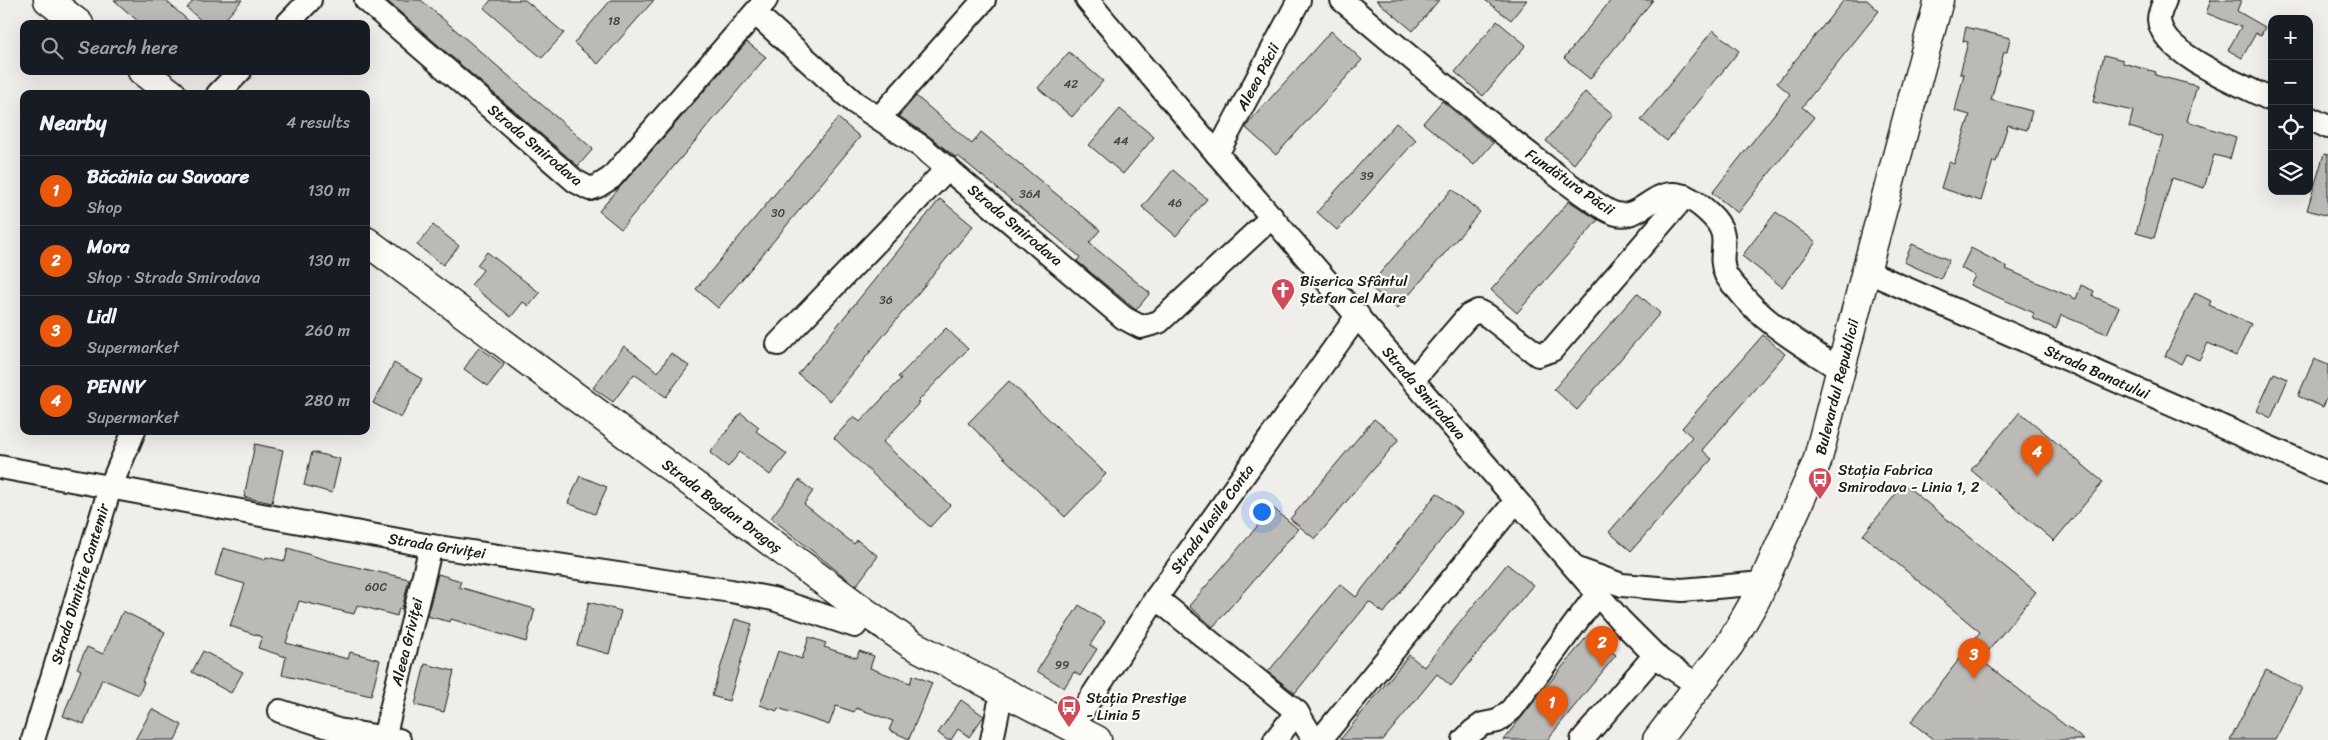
<!DOCTYPE html>
<html lang="en">
<head>
<meta charset="utf-8">
<style>
  :root { --surface:#171b24; --page:#20242c; --text:#f1f3f6; --muted:#9ea1a6; --line:#363941; --accent:#ea580c }
  body { margin:0; font-family:Sriracha,sans-serif; background:var(--page); color:var(--text) }
  .controls { position:absolute; right:15px; top:15px; display:grid; overflow:hidden; border-radius:10px; box-shadow:0 5px 20px #0002 }
  .controls button { width:45px; height:45px; display:grid; place-items:center; padding:0; border:0; border-bottom:1px solid var(--line); background:var(--surface); color:var(--text); font:25px sans-serif }
  .you { position:absolute; left:1261px; top:511px; width:18px; height:18px; margin:-12px; border:4px solid #fff; border-radius:50%; background:#1a73e8; box-shadow:0 0 0 8px #1a73e833 }
  .badge { display:grid; place-items:center; width:32px; height:32px; border-radius:50%; background:var(--accent); color:#fff; font-size:16px; font-weight:700 }
  .pin { position:absolute; translate:-50% -41px; filter:drop-shadow(0 1px 2px #0008) }
  .pin::after { content:''; position:absolute; top:26px; width:18px; height:15px; background:inherit; clip-path:polygon(0 0,100% 0,50% 100%) }
  .list { margin:0; padding:0; list-style:none }
  h2 { display:flex; justify-content:space-between; align-items:center; height:65px; margin:0; padding:0 20px; font-size:21px }
  h2 small { font-size:16px; font-weight:400; color:var(--muted) }
  .list li { display:grid; grid-template-columns:32px 1fr auto; gap:15px; align-items:center; box-sizing:border-box; height:70px; padding:0 20px; border-top:1px solid var(--line) }
  .list b { display:block; font-size:19px; white-space:nowrap }
  .list p { margin:0; font-size:16px; white-space:nowrap; color:var(--muted) }
  .list em { font-size:16px; font-style:normal; color:var(--muted) }
  .icon { flex:none; width:28px; height:28px; fill:none; stroke:currentColor; stroke-width:2; stroke-linecap:round; stroke-linejoin:round }
  .map { position:relative; flex:none; width:2328px; height:740px; overflow:hidden }
  .search { position:absolute; background:var(--surface); box-shadow:0 5px 20px #0002; left:20px; top:20px; width:350px; height:55px; display:flex; align-items:center; gap:12px; box-sizing:border-box; padding:0 18px; border-radius:10px; color:var(--muted); font-size:19px }
  .panel { position:absolute; background:var(--surface); box-shadow:0 5px 20px #0002; left:20px; top:90px; width:350px; height:345px; border-radius:10px }
  .map>svg:first-child { display:block }
  .building { fill:#bbbab6; stroke:#1c1c1c }
  .lines { fill:none; stroke-linecap:round; stroke-linejoin:round }
  .minor-casing { stroke:#1c1c1c; stroke-width:26 }
  .secondary-casing { stroke:#1c1c1c; stroke-width:31 }
  .primary-casing { stroke:#1c1c1c; stroke-width:31 }
  .minor { stroke:#fdfcf7; stroke-width:22 }
  .secondary { stroke:#fdfcf7; stroke-width:28 }
  .primary { stroke:#fdfcf7; stroke-width:28 }
  .labels { text-anchor:middle; stroke-width:4.5; stroke-linejoin:round; paint-order:stroke }
  .number-label { font-size:12px; fill:#444442 }
  .street-label { font-size:15px; fill:#1c1c1c; stroke:#fdfcf7 }
  .poi-label { font-size:15px; fill:#1c1c1c; stroke:#fdfcf7; text-anchor:start }
</style>
</head>
<body>
<div class="map">
<svg width="2328" height="740" viewBox="0 0 2328 740">
  <rect width="100%" height="100%" fill="#f0eeea"/>
  <filter id="ink" filterUnits="userSpaceOnUse"><feTurbulence type="fractalNoise" baseFrequency=".02" numOctaves="2"/><feDisplacementMap in="SourceGraphic" scale="10" xChannelSelector="R" yChannelSelector="G"/><feConvolveMatrix kernelMatrix="1 2 1 2 8 2 1 2 1" color-interpolation-filters="sRGB"/></filter>
  <g filter="url(#ink)">
    <g class="building">
      <path d="M114 0H165L192 24H141Z"/>
      <path d="M194 0H242L221 24H205L187 8Z"/>
      <path d="M386 0H421L593 149 578 166Z"/>
      <path d="M491 0H525L564 33 542 58 484 8Z"/>
      <path d="M611 0H654L598 64 574 43Z"/>
      <path d="M1376 0H1439L1413 31Z"/>
      <path d="M1485 0H1527L1511 20Z"/>
      <path d="M1611 0H1653L1590 79 1564 58Z"/>
      <path d="M1844 0H1867L1879 11 1802 107 1814 117 1738 213 1712 193 1790 94 1777 83Z"/>
      <path d="M2211 0H2241L2237 11 2265 27 2261 35 2256 33 2242 58 2228 50 2241 27 2206 13Z"/>
      <path d="M1497 21 1526 45 1483 96 1455 72Z"/>
      <path d="M1966 27 2010 38 2007 52H2004L1991 100 2032 111 2027 130 2008 125 1996 162 1993 161 1981 201 1941 188 1949 162 1954 164 1970 115 1955 111 1964 74H1960L1968 42 1963 41Z"/>
      <path d="M1713 30 1739 51 1667 141 1641 120Z"/>
      <path d="M1331 31 1362 60 1276 155 1246 128 1250 121Z"/>
      <path d="M747 42 766 57 621 229 599 211Z"/>
      <path d="M1069 52 1103 81 1072 117 1038 88Z"/>
      <path d="M2104 55 2123 60V63L2156 72 2155 75 2197 86 2187 121 2236 137 2230 159 2214 155 2204 188 2172 178 2154 238 2136 233 2163 137 2129 127 2133 111 2093 102Z"/>
      <path d="M1585 92 1613 114 1574 164 1546 141Z"/>
      <path d="M916 96 972 144 981 132 1100 230 1089 243 1150 293 1136 310 1077 261 1080 257 958 156 957 158 954 156 929 136 899 116Z"/>
      <path d="M1442 101 1493 143 1474 165 1423 123Z"/>
      <path d="M1120 109 1154 137 1123 174 1089 145Z"/>
      <path d="M838 118 860 137 718 308 696 289Z"/>
      <path d="M1396 123 1416 140 1337 230 1317 212Z"/>
      <path d="M2324 154 2328 155V216L2307 210Z"/>
      <path d="M1173 170 1207 199 1176 236 1142 207Z"/>
      <path d="M1452 189 1480 212 1397 309 1369 286Z"/>
      <path d="M940 199 973 226 830 401 798 374Z"/>
      <path d="M1569 201 1598 220 1517 313 1491 290Z"/>
      <path d="M1776 212 1816 242 1782 287 1742 256Z"/>
      <path d="M433 225 459 246 443 265 417 245Z"/>
      <path d="M1912 244 1949 260 1941 279 1904 262Z"/>
      <path d="M1971 248 2007 267 2006 269 2076 299 2081 285 2094 291 2092 296 2119 307 2107 334 2061 315 2056 329 2032 318 2034 313 1970 285 1975 276 1961 268Z"/>
      <path d="M487 252 540 293 529 306 523 302 511 317 471 285 483 270 477 265Z"/>
      <path d="M1637 293 1660 313 1577 410 1554 389Z"/>
      <path d="M2195 293 2211 301 2209 305 2251 324 2236 356 2208 343 2199 360 2186 354 2181 364 2165 356Z"/>
      <path d="M946 328 968 349 918 401 920 402 883 442 950 505 930 527 834 438 854 416 860 422 901 379 898 377Z"/>
      <path d="M1763 335 1785 354 1702 450 1712 459 1631 551 1609 532 1692 437 1682 428Z"/>
      <path d="M624 346 658 372 671 353 689 366 666 397 634 374 613 402 593 388Z"/>
      <path d="M479 347 504 365 488 386 464 369Z"/>
      <path d="M2314 359 2328 365V396L2323 407 2298 396Z"/>
      <path d="M394 363 422 379 401 418 373 403Z"/>
      <path d="M2274 373 2288 379 2271 418 2257 411Z"/>
      <path d="M1009 381 1106 474 1065 517 968 423Z"/>
      <path d="M2020 412 2103 482 2054 541 1971 470Z"/>
      <path d="M741 413 759 427 756 431 787 454 770 475 740 452 728 467 710 453Z"/>
      <path d="M1374 419 1399 439 1315 539 1290 519Z"/>
      <path d="M255 444 283 450 272 503 244 497Z"/>
      <path d="M312 452 340 459 332 493 304 485Z"/>
      <path d="M580 476 607 487 595 514 568 503Z"/>
      <path d="M799 480 813 491 804 504 854 544 857 540 878 556 856 586 771 518Z"/>
      <path d="M1904 484 2036 592 1981 660 2084 740H1934L1911 722 1980 632 1863 535Z"/>
      <path d="M1437 493 1462 513 1384 613 1369 602 1295 693 1268 672 1340 584 1356 597Z"/>
      <path d="M1273 508 1298 529 1213 627 1189 606Z"/>
      <path d="M223 548 265 560 266 557 285 561 288 548 330 561 409 579 402 609 399 608 397 616 357 605 354 614 299 601 286 643 348 659 350 652 380 660 371 696 282 675 286 657 258 648 262 637 230 626 245 584 215 575Z"/>
      <path d="M1507 564 1533 585 1451 686 1437 674 1383 740H1340L1409 655 1424 667Z"/>
      <path d="M438 574 461 581 459 587 535 609 526 642 451 619 450 622 427 616Z"/>
      <path d="M589 602 621 611 609 654 577 645Z"/>
      <path d="M1079 605 1105 622 1090 645 1097 649 1080 676 1074 672 1064 688 1037 671Z"/>
      <path d="M123 611 165 632 142 681 144 682 139 695 102 679 84 724 63 716 81 670 77 668 87 647 103 654Z"/>
      <path d="M735 619 752 624 729 701 712 696Z"/>
      <path d="M1589 634 1616 655 1547 740H1503Z"/>
      <path d="M809 637 826 643 824 647 857 658 859 651 874 656 870 668 910 683 913 675 932 683 909 739 889 730 893 721 856 708 854 712 836 706 829 725 778 708 777 711 760 705 778 651 802 659Z"/>
      <path d="M203 651 243 672 231 693 192 672Z"/>
      <path d="M425 664 454 671 444 712 415 705Z"/>
      <path d="M2266 670 2302 688 2275 740H2230Z"/>
      <path d="M961 700 984 716 969 737 958 729 951 740H947L938 733Z"/>
      <path d="M152 709 182 725 175 740H135Z"/>
    </g>
    <g class="lines">
      <g class="minor-casing">
        <g id="minor">
          <path d="M366 0 575 181 590 189 598 186 611 178 766 0"/>
          <path d="M1087 0 1217 154 1620 620 1660 660 1699 686"/>
          <path d="M1342 0C1399 48 1456 96 1514 142 1544 165 1573 189 1605 209 1647 235 1654 161 1709 213 1736 238 1715 251 1726 275 1729 280 1734 286 1738 290 1765 325 1805 346 1842 371"/>
          <path d="M2165 0C2163 5 2159 13 2159 19 2160 54 2244 86 2272 100"/>
          <path d="M755 13 854 102 922 147 1124 318 1141 327 1159 322 1272 217"/>
          <path d="M287 24 310 0"/>
          <path d="M218 94 240 71"/>
          <path d="M879 118 984 0"/>
          <path d="M2309 118 2328 127"/>
          <path d="M1217 154 1299 0"/>
          <path d="M1866 271 2328 473"/>
          <path d="M778 344 948 168"/>
          <path d="M1413 380 1468 316 1478 311 1488 316 1538 355 1552 350 1685 196"/>
          <path d="M0 467 431 546 731 591 773 599 855 626 865 612"/>
          <path d="M1577 569 1622 585 1682 590 1763 583"/>
          <path d="M1156 598 1297 712 1314 740"/>
          <path d="M280 711 338 730 399 740"/>
          <path d="M1072 727 1156 598 1358 315"/>
          <path d="M384 738 431 546"/>
          <path d="M33 740 110 488 134 431"/>
          <path d="M992 740 999 706 1006 693"/>
          <path d="M1275 740 1297 712"/>
          <path d="M1320 740 1516 501"/>
          <path d="M1464 740 1473 731 1483 724 1498 721 1512 709 1597 594"/>
          <path d="M1582 740 1655 655"/>
        </g>
      </g>
      <g class="secondary-casing">
        <path id="secondary" d="M1657 740 1730 644 1756 599 1817 462 1866 271 1939 0"/>
      </g>
      <g class="primary-casing">
        <g id="primary">
          <path d="M48 0 79 24"/>
          <path d="M142 71 172 94"/>
          <path d="M366 241 865 612 911 644 1097 740"/>
        </g>
      </g>
      <use href="#minor" class="minor"/>
      <use href="#secondary" class="secondary"/>
      <use href="#primary" class="primary"/>
    </g>
  </g>
  <defs>
    <g id="church-pin" transform="scale(1.25)"><path d="M0 17L-7.5 6A9.5 9.5 0 1 1 7.5 6Z" fill="#d1495b" stroke="#fdfcf7"/><path d="M-1.2-6h2.4v3.5h3.3v2.4h-3.3V6h-2.4V-.1h-3.3v-2.4h3.3Z" fill="#fff"/></g>
    <g id="bus-pin" transform="scale(1.25)"><path d="M0 17L-7.5 6A9.5 9.5 0 1 1 7.5 6Z" fill="#d1495b" stroke="#fdfcf7"/><path d="M-5-6H5V4H4V6H2V4H-2V6H-4V4H-5ZM-3.5-4V0h7V-4ZM-3.5 1.2v1.5H-2V1.2ZM2 1.2v1.5H3.5V1.2Z" fill="#fff"/></g>
  </defs>
  <g fill-rule="evenodd">
    <use href="#church-pin" x="1283" y="290"/>
    <use href="#bus-pin" x="1820" y="479"/>
    <use href="#bus-pin" x="1069" y="707"/>
  </g>
  <g class="labels">
    <g class="number-label">
      <text x="614" y="25">18</text>
      <text x="1071" y="88">42</text>
      <text x="1121" y="145">44</text>
      <text x="1367" y="180">39</text>
      <text x="1030" y="198">36A</text>
      <text x="1175" y="207">46</text>
      <text x="778" y="217">30</text>
      <text x="886" y="304">36</text>
      <text x="376" y="591">60C</text>
      <text x="1062" y="669">99</text>
    </g>
    <g class="street-label">
      <text transform="translate(1258 77) rotate(-62)" y="5">Aleea Păcii</text>
      <text transform="translate(535 145) rotate(40)" y="5">Strada Smirodava</text>
      <text transform="translate(1570 182) rotate(35)" y="5">Fundătura Păcii</text>
      <text transform="translate(1015 225) rotate(40)" y="5">Strada Smirodava</text>
      <text transform="translate(2097 372) rotate(24)" y="5">Strada Banatului</text>
      <text transform="translate(1837 387) rotate(-76)" y="5">Bulevardul Republicii</text>
      <text transform="translate(1424 393) rotate(49)" y="5">Strada Smirodava</text>
      <text transform="translate(722 506) rotate(37)" y="5">Strada Bogdan Dragoș</text>
      <text transform="translate(1212 519) rotate(-54)" y="5">Strada Vasile Conta</text>
      <text transform="translate(437 546) rotate(9)" y="5">Strada Griviței</text>
      <text transform="translate(80 584) rotate(-73)" y="5">Strada Dimitrie Cantemir</text>
      <text transform="translate(407 642) rotate(-76)" y="5">Aleea Griviței</text>
    </g>
    <g class="poi-label">
      <text x="1300" y="286">Biserica Sfântul<tspan x="1300" dy="17">Ștefan cel Mare</tspan></text>
      <text x="1838" y="475">Stația Fabrica<tspan x="1838" dy="17">Smirodava - Linia 1, 2</tspan></text>
      <text x="1086" y="703">Stația Prestige<tspan x="1086" dy="17">- Linia 5</tspan></text>
    </g>
  </g>
</svg>
<div class="controls">
<button>+</button>
<button>−</button>
<button><svg class="icon" aria-label="locate" viewBox="0 0 24 24"><circle cx="12" cy="12" r="6"/><path d="M12 2v4M12 18v4M2 12h4M18 12h4"/></svg></button>
<button><svg class="icon" aria-label="layers" viewBox="0 0 24 24"><path d="M12 4l9 5-9 5-9-5zM3 14l9 5 9-5"/></svg></button>
</div>
<div class="you"></div>
<div class="pin badge" style="left:1552px;top:727px">1</div>
<div class="pin badge" style="left:1602px;top:667px">2</div>
<div class="pin badge" style="left:1974px;top:679px">3</div>
<div class="pin badge" style="left:2037px;top:476px">4</div>
<div class="search"><svg class="icon" aria-label="search" viewBox="0 0 24 24"><circle cx="10" cy="10" r="6"/><path d="M15 15l6 6"/></svg>Search here</div>
<section class="panel">
<h2>Nearby<small>4 results</small></h2>
<ul class="list">
<li><span class="badge">1</span><div><b>Băcănia cu Savoare</b><p>Shop</p></div><em>130 m</em></li>
<li><span class="badge">2</span><div><b>Mora</b><p>Shop · Strada Smirodava</p></div><em>130 m</em></li>
<li><span class="badge">3</span><div><b>Lidl</b><p>Supermarket</p></div><em>260 m</em></li>
<li><span class="badge">4</span><div><b>PENNY</b><p>Supermarket</p></div><em>280 m</em></li>
</ul>
</section>
</div>
</body>
</html>
